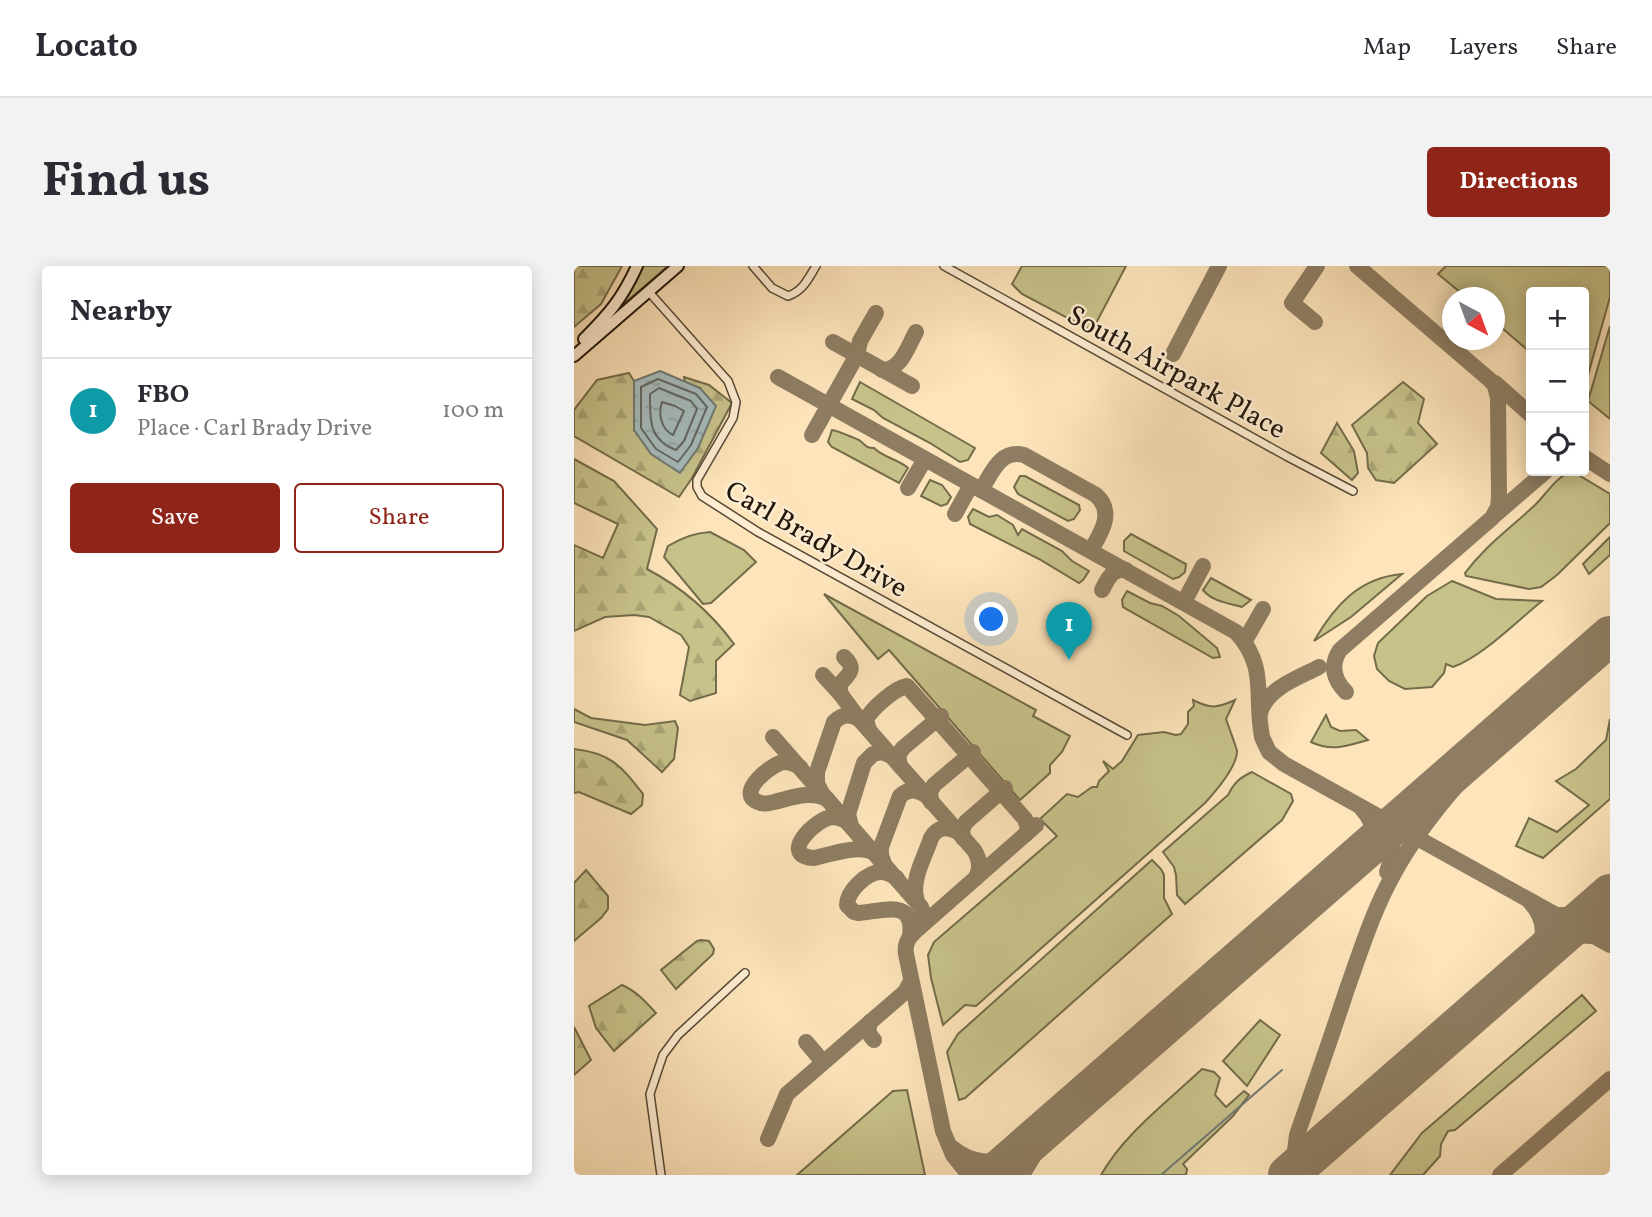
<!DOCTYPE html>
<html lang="en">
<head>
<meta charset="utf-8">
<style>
  :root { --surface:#fff; --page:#f2f2f3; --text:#2b2b33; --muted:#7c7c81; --line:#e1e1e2; --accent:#8f2418 }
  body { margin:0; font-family:Vollkorn,serif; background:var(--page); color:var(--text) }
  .controls { position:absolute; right:21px; top:21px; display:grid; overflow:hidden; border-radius:7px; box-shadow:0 4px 18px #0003 }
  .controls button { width:63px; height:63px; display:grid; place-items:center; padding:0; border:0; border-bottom:2px solid var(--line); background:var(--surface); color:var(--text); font:35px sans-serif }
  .compass { position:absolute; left:868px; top:21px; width:63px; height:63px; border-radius:50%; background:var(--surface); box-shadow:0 4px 18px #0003; rotate:139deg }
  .you { position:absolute; left:418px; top:354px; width:24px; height:24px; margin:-18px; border:5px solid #fff; border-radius:50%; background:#1a73e8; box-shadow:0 0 0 10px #1a73e833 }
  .badge { display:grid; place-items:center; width:46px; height:46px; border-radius:50%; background:var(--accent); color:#fff; font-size:23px; font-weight:700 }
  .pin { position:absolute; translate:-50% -58px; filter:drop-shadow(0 2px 4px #0008) }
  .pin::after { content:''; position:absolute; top:37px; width:24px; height:21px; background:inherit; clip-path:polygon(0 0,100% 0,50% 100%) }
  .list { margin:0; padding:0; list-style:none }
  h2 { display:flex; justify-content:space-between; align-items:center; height:91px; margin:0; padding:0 28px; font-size:30px }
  h2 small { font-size:23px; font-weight:400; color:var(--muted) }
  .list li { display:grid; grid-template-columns:46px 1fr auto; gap:21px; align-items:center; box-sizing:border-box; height:105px; padding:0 28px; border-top:2px solid var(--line) }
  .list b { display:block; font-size:26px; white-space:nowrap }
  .list p { margin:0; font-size:23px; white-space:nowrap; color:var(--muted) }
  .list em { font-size:23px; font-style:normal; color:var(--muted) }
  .actions { display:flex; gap:14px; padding:21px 28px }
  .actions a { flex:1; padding:16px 0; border:2px solid var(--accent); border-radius:7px; text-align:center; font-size:24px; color:var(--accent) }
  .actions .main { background:var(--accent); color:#fff }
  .icon { flex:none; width:38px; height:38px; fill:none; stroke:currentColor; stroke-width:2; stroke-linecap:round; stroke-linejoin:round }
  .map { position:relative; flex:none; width:1036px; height:909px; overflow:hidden; border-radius:7px }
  header { display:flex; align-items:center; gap:42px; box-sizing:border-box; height:98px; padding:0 35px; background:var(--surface); border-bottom:2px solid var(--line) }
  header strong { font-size:33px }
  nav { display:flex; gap:38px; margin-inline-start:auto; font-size:24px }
  .intro { display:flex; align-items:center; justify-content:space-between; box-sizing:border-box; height:168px; padding:0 42px }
  h1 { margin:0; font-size:49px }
  .button { padding:18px 32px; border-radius:7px; background:var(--accent); color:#fff; font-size:24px; font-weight:700 }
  main { display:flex; gap:42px; padding:0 42px }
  aside { flex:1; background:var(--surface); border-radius:7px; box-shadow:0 4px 18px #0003 }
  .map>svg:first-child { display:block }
  .green { fill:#c7c28a; stroke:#736c4a; stroke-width:2 }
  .forest { fill:url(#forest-firs); stroke:#736c4a; stroke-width:2 }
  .water { fill:url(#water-ripples); stroke:#707975; stroke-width:2 }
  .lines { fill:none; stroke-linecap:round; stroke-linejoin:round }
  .shore { stroke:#626863; stroke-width:2 }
  .stream { stroke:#707975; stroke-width:2 }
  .taxiway { stroke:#8e7d62; stroke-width:16 }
  .runway { stroke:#8e7d62; stroke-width:40 }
  .minor-casing { stroke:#564a36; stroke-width:10 }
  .secondary-casing { stroke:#1f160a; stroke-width:14 }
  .minor { stroke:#feedd2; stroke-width:7 }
  .secondary { stroke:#feedd2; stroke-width:10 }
  .labels { text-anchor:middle; stroke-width:5; stroke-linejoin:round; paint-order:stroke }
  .street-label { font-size:28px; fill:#1f160a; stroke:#feedd2 }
</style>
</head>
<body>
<header>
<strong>Locato</strong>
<nav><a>Map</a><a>Layers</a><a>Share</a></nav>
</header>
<div class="intro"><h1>Find us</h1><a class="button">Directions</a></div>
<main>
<aside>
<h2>Nearby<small></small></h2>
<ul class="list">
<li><span class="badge" style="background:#0f9aa8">1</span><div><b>FBO</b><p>Place · Carl Brady Drive</p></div><em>100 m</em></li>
</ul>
<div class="actions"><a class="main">Save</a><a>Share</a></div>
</aside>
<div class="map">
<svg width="1036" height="909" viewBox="0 0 1036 909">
  <defs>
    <pattern id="forest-firs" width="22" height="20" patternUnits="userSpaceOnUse" patternTransform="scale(1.75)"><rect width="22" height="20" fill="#c7c28a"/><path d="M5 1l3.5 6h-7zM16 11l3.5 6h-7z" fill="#aaa676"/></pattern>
    <pattern id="water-ripples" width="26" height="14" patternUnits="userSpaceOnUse" patternTransform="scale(1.75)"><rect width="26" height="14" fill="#a6bbbc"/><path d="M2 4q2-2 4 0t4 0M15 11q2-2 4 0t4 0" fill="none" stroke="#8ea0a0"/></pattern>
  </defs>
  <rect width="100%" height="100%" fill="#fde4ba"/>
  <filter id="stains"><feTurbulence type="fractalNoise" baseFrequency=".00286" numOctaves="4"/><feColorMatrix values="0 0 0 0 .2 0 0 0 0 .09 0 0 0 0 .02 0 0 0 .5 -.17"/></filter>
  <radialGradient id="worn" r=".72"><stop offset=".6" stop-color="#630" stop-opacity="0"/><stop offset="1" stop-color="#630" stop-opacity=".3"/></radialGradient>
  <g class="green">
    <path d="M68 0H94L51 37 49 36 56 26Z"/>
    <path d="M448 0H552L518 65 448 28 438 18Z"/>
    <path d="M872 0H1036V31L1010 123V26H957V87L921 56 920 32 892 31 864 8Z"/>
    <path d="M1036 60V153L1014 135Z"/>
    <path d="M286 116 401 182 394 194 386 196 356 177 309 152 300 144 278 133Z"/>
    <path d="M258 164C262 164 280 172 285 174 292 179 291 182 300 182 310 192 324 193 334 202L325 217 258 181 254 176Z"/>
    <path d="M998 205 1036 228V257L983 309 967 321 955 323 892 310 891 307C912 279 937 262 962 238 973 227 983 210 998 205Z"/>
    <path d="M446 210H451L505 239 506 244 500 253 494 255 444 228 440 221Z"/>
    <path d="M356 214 368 219 377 231 373 238 367 240 347 230Z"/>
    <path d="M399 243 415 251 423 249 439 259 444 269 448 263 488 285 498 295 515 305 509 314 505 317 465 293 396 258 394 251Z"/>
    <path d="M136 266 170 284 182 296 137 337 129 338 90 291 94 280C107 272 120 267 136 266Z"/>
    <path d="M557 268 612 298 611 306 605 311 599 313 550 285V275Z"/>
    <path d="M1036 271V289L1015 308 1009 298Z"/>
    <path d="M828 308 777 351 740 375C761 339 785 312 828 308Z"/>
    <path d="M637 312 677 334 668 341C654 337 639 336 629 324Z"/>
    <path d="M878 315 922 333 968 335C943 355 908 391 879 401L872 398 870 407 858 421 831 423 815 415 803 403 800 390 804 377 853 330Z"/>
    <path d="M553 325 576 337 588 340 605 350 643 382 646 391 639 392 549 341 548 334Z"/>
    <path d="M250 328 462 444 459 450 496 470 488 486 476 499V507L446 534 315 384 304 393Z"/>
    <path d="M619 434C637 443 643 442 661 434L652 453C654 459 663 483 663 485 663 501 641 526 631 537L402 740 391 739 369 759 357 712 354 689 360 676 483 570 466 553 493 528 504 531 518 521H523L525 515 535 505 529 495 539 503 548 495 564 469 590 466 602 469 607 468 614 458V446L620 440Z"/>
    <path d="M752 449 757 461 766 465 782 464 794 474C772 480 758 486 737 476Z"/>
    <path d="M1036 453V533L969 592 942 580 955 552 983 566 1015 539 982 515 1002 503 1032 474Z"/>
    <path d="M678 506 717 528 719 535 708 554 611 638 603 629 602 609 600 601 589 586 654 529C660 517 665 512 678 506Z"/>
    <path d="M578 594 587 603 590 609V632L598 648 391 832 385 834 373 786 384 768Z"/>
    <path d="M1008 729 1022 745 881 864 874 865 867 878 866 890 849 909H816L848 867Z"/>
    <path d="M686 754 706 769 673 820 649 795Z"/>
    <path d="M628 803 640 806 646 812 641 829 652 841 670 825 675 829 659 850 609 898 613 903 612 909H527C550 868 594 835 628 803Z"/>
    <path d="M333 824 351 909H223L319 825Z"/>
  </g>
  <g class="forest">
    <path d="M0 0H48L27 38 0 61Z"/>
    <path d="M55 107 60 115V164L126 122 111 116 110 111 135 119 158 137 118 212 105 231 0 170V144L23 114Z"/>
    <path d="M829 116 850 133 844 157 863 178 820 217 802 214 794 202 793 187 778 159Z"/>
    <path d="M763 157 780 185 784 207 778 214 747 187Z"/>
    <path d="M0 193 40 215 83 263 73 303C109 322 136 345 160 378L142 395V427L116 435 106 429 115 381 107 369 75 351 60 349 31 351 0 365V279L29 292 44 258 0 237Z"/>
    <path d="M0 443 17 452 71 459 101 455 104 462 100 493 88 506 53 474 0 456Z"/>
    <path d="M0 483C37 487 47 500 69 528L68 539 57 548 5 526 0 527Z"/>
    <path d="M12 604 34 630V643L27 652 0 675V617Z"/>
    <path d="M127 674 135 675 140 683 139 688 102 723 87 704 123 675Z"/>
    <path d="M48 719C62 725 71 735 82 747L40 785 22 762 15 740Z"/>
    <path d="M0 761 17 794 0 809Z"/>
  </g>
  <path class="water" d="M86 105 126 122 142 140 124 182 106 207 77 188 60 164V115Z"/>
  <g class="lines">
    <g class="shore">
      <path d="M84 113 122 128 133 141 117 179 104 196 82 183 67 162V121Z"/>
      <path d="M85 122 117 135 123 143 110 175 102 184C74 173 76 153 76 128Z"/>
      <path d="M88 136 101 140 110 145 99 169C87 163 84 148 88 136Z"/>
    </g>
    <path class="stream" d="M587 909 708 804"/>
    <g class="taxiway">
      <path d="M741 56 718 37 743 0"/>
      <path d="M259 76 338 120"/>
      <path d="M599 88 645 0"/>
      <path d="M308 104C327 105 334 80 342 66"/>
      <path d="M204 111 662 366C694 401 680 429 688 471L695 486 710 498 1036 679"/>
      <path d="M921 117 957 149"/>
      <path d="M238 169 283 89 286 75 302 47"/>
      <path d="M1010 191 1036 208"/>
      <path d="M334 222 351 193"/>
      <path d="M407 224C418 207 426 183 450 189L522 229C541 246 527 267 517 284"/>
      <path d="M381 248 397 219"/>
      <path d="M921 249 972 205"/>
      <path d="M528 324C534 313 538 302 552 304"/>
      <path d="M610 336 629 300"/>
      <path d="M673 371 689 343"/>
      <path d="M249 409 268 430 285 453 400 584C406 593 407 602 402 612"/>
      <path d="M772 426C759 413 756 399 766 384L918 252 924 241 925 232 924 132 921 120 916 114 783 0"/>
      <path d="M268 430 266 426V418C275 408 283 403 270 391"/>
      <path d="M686 447C693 422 724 412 745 401"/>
      <path d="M295 464 292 454C297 443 321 422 333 420L451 553 454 562 452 568"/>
      <path d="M199 471 347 641 350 649 346 661"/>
      <path d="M326 500 324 489 329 482 367 450"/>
      <path d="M226 501C221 498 216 496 210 496 198 497 161 527 184 536 189 539 195 537 200 536 217 532 237 524 253 533"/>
      <path d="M246 523 243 518V506L260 456C268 448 276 448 285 453"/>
      <path d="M357 536 356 526 360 519 399 486"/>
      <path d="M806 552 820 553 835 546"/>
      <path d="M808 555C822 572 820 586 813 606"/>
      <path d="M274 556C269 553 264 551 258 551 241 553 204 590 240 592 259 588 283 578 301 587"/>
      <path d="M277 560 274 548 290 497 299 488 308 486 317 490"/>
      <path d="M389 572 388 563 392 556 431 522"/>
      <path d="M787 588C800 572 803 559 788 543"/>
      <path d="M310 598 307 589V581L326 530C334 523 341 523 350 528"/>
      <path d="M323 612C318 609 313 606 307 606 293 606 273 625 273 639L280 646 284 647C307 646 341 631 336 670"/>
      <path d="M1036 633C1030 646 1030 659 1036 672"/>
      <path d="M343 635C336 615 351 591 357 572 363 561 373 560 384 566"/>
      <path d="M956 636C975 657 971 676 956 697"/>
      <path d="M984 649H1002L1023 639"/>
      <path d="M976 680 997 669 1017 670"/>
      <path d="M297 755C293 763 294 768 300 774"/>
      <path d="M232 776 249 796"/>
      <path d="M194 873 213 828 331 726 337 715"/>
      <path d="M377 881C400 900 421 899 446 885"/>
      <path d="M395 909 379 889 369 865 332 688C330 675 337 669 346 661L462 559"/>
      <path d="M448 909 468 876 492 845"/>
      <path d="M722 909 720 893 723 869C740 820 757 772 773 723 787 684 799 645 819 609 860 534 924 475 984 416"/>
      <path d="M733 909 741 889 755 873"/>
      <path d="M926 909 1036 813"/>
    </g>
    <g class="runway">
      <path d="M419 909 1036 370"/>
      <path d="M714 909 1036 628"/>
    </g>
    <g class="minor-casing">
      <g id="minor">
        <path d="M179 0 198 22 214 30C229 25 234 13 242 0"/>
        <path d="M370 0 712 190 779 225"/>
        <path d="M75 26 154 115 162 136 159 152 123 214V221L128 230 184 266 553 469"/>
        <path d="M87 909 76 828 89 789 104 769 171 707"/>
      </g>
    </g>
    <g class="secondary-casing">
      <g id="secondary">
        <path d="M10 73C35 48 48 33 63 0"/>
        <path d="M0 90 104 0"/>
      </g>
    </g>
    <use href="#minor" class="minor"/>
    <use href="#secondary" class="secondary"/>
  </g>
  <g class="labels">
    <g class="street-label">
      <text transform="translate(603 105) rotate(29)" y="10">South Airpark Place</text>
      <text transform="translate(243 272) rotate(30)" y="10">Carl Brady Drive</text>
    </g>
  </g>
  <rect width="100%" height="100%" filter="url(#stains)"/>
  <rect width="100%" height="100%" fill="url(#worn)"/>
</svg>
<div class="controls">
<button>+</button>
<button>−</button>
<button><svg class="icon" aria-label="locate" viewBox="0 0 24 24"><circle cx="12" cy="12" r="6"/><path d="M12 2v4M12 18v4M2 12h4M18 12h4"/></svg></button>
</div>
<svg class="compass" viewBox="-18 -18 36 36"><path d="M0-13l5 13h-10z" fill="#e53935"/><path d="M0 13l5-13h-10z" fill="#7c7c81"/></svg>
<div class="you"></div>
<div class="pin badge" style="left:495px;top:394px;background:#0f9aa8">1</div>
</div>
</main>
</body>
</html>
